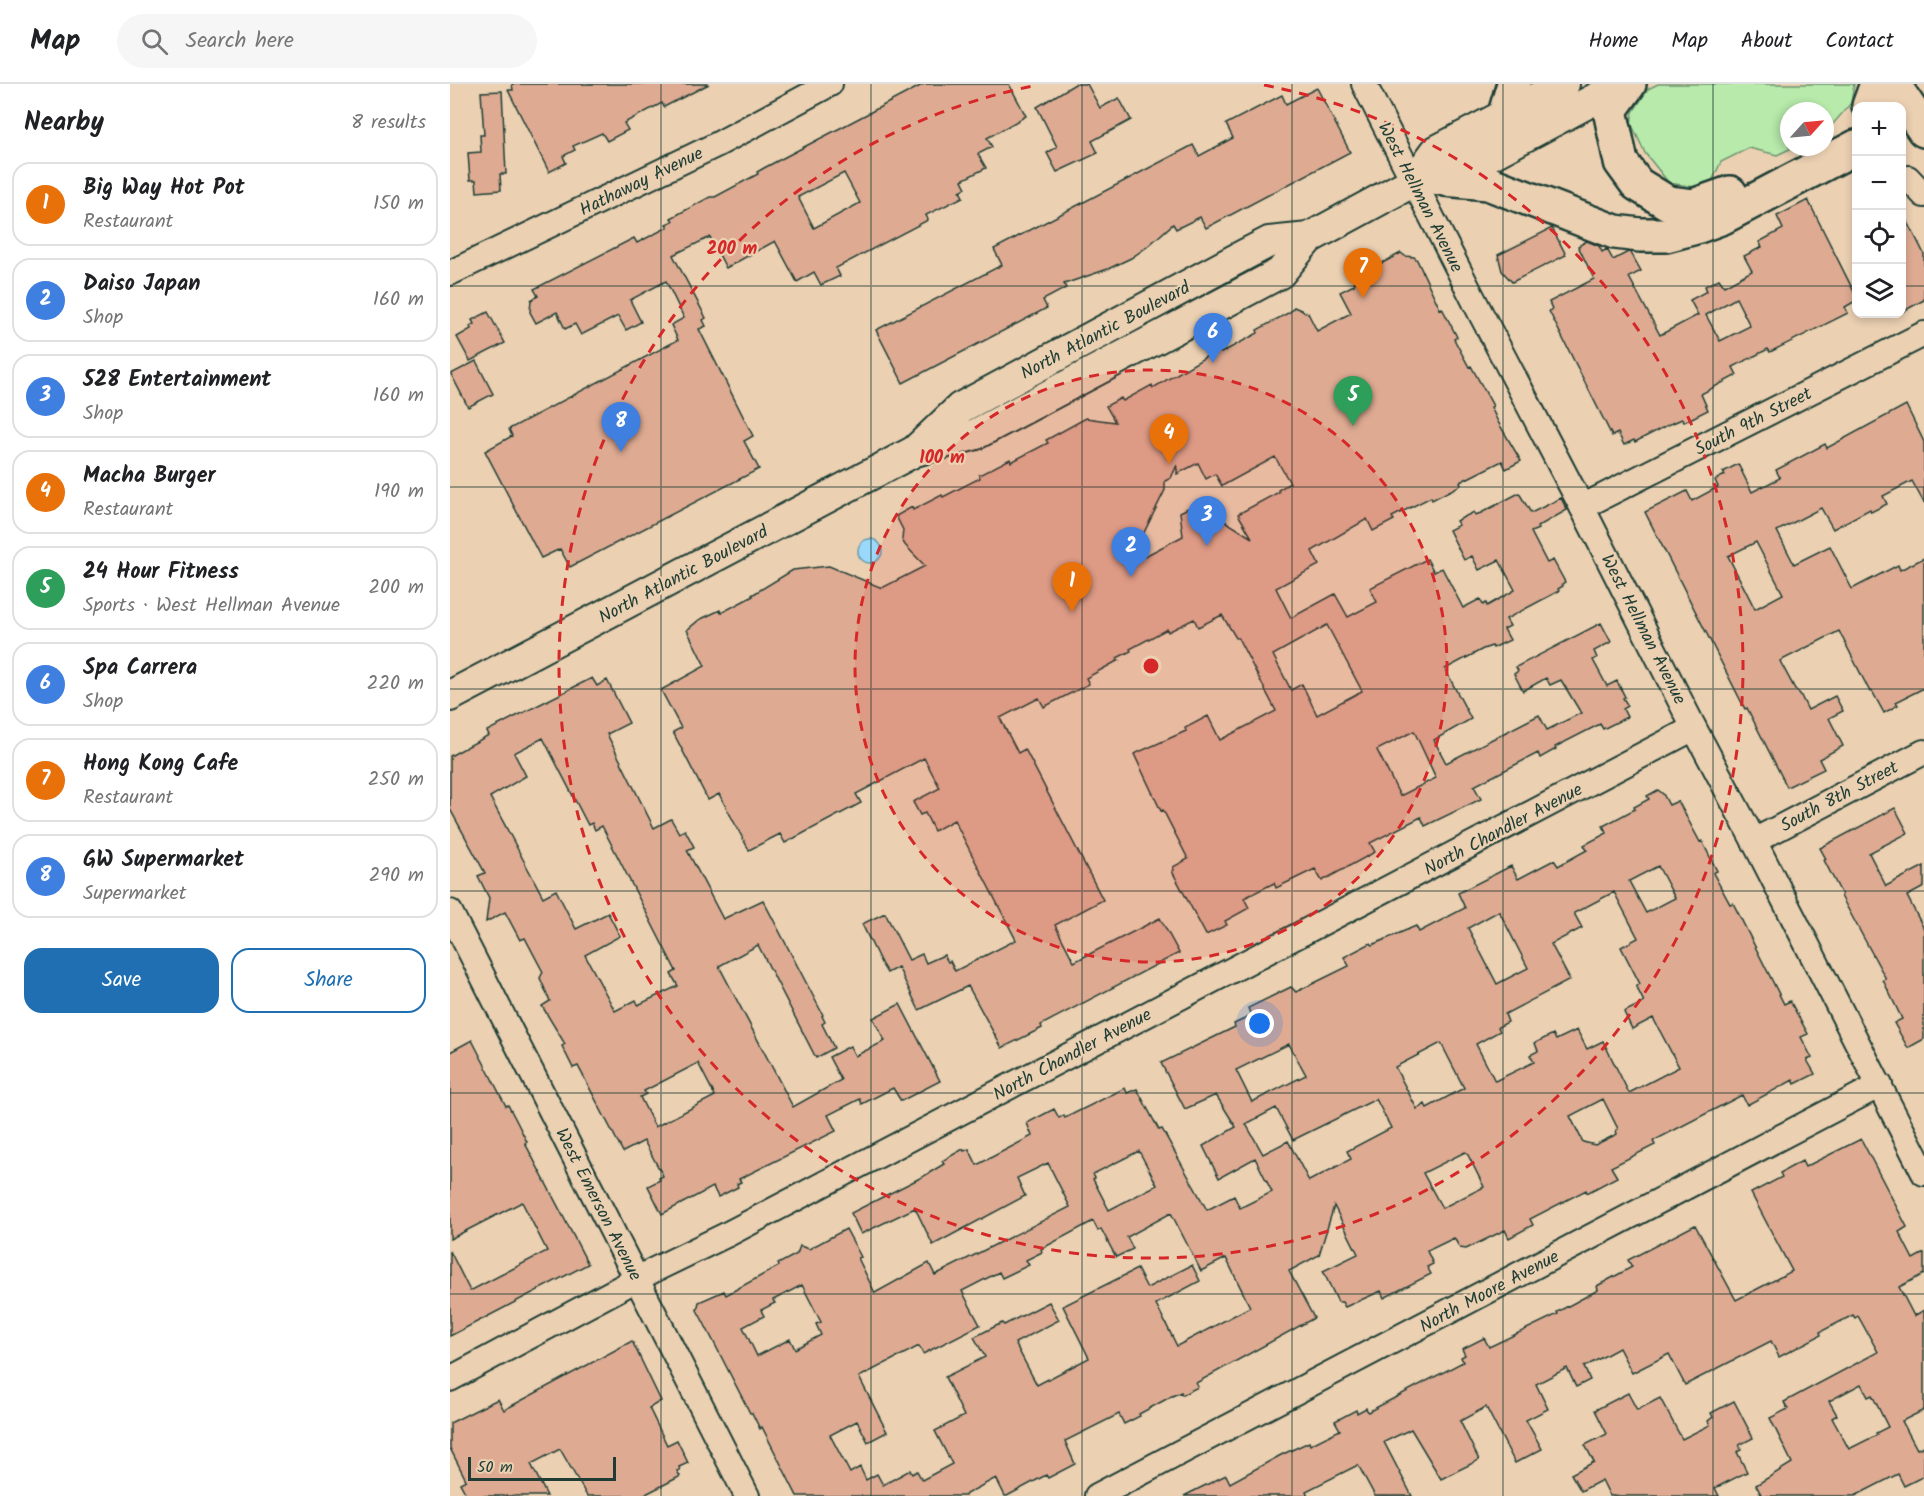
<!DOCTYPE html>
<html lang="en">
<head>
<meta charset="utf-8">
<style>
  :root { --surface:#fff; --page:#f6f6f6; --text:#202124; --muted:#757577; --line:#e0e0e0; --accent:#1f6fb2 }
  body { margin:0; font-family:Kalam,sans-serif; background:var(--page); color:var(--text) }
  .controls { position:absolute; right:18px; top:18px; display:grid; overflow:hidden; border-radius:12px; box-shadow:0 3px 9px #0003 }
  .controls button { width:54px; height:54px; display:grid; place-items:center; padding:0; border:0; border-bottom:2px solid var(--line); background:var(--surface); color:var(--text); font:30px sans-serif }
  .compass { position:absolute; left:1330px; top:18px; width:54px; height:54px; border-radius:50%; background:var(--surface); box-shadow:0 3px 9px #0003; rotate:63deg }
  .scale { position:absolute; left:18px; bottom:15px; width:148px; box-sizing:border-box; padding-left:6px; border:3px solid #1f3d34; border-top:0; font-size:16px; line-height:21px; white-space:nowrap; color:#1f3d34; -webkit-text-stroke:4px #ebd0b2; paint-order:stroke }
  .you { position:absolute; left:810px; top:940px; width:21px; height:21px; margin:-15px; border:4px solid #fff; border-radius:50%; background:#1a73e8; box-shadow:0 0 0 9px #1a73e833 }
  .badge { display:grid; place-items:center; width:39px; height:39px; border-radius:50%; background:var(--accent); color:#fff; font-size:20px; font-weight:700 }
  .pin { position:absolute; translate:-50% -50px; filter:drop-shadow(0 2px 3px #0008) }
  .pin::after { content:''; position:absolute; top:32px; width:21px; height:18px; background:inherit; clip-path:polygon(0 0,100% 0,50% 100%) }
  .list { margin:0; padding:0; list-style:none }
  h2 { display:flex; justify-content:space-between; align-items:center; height:78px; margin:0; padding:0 24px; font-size:26px }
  h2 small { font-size:20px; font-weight:400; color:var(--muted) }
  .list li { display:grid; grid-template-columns:39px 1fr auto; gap:18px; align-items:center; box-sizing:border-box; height:84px; margin:0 12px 12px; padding:0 12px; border:2px solid var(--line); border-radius:18px }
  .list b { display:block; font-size:22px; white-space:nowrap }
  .list p { margin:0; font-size:20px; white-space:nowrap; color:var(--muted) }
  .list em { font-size:20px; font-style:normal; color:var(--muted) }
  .actions { display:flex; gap:12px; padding:18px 24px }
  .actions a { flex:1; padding:14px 0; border:2px solid var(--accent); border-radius:18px; text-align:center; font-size:21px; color:var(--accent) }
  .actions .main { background:var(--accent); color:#fff }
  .icon { flex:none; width:33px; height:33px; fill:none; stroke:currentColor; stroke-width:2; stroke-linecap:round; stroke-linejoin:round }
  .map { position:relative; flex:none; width:1474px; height:1412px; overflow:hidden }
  header { display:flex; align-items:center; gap:36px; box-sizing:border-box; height:84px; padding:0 30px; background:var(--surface); border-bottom:2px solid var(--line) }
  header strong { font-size:28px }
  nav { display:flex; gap:33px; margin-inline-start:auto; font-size:21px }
  .search { width:420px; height:54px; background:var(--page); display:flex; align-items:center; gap:15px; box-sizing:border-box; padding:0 21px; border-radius:33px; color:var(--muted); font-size:22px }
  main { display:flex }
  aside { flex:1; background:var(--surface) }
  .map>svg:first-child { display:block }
  .green { fill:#b7eaab; stroke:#6b9470; stroke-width:1.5 }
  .water { fill:#9bd9fc; stroke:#699bac; stroke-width:1.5 }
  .building { fill:#deaa92; stroke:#1f3d34; stroke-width:1.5; fill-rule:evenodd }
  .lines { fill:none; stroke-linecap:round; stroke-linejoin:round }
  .minor-casing { stroke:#1f3d34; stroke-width:28 }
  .major-casing { stroke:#1f3d34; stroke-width:34 }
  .highway-casing { stroke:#1f3d34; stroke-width:38 }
  .minor { stroke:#ebd0b2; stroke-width:24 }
  .major { stroke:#ebd0b2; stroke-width:30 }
  .highway { stroke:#ebd0b2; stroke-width:33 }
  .grid { fill:none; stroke:#1f3d34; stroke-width:1.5; stroke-opacity:0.55 }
  .ring { fill:none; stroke:#d62828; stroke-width:3; stroke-dasharray:10 8 }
  .labels { text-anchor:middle; stroke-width:4.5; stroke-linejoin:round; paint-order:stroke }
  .street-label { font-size:18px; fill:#1f3d34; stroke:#ebd0b2 }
  .centre { fill:#d62828; stroke:#ebd0b2; stroke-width:3 }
  .ring-label { font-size:18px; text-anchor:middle; font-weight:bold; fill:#d62828; stroke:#ebd0b2; stroke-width:4.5; stroke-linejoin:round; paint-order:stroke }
</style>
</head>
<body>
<header>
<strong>Map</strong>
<div class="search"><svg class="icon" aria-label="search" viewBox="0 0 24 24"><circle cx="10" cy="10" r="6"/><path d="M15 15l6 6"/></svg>Search here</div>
<nav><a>Home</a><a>Map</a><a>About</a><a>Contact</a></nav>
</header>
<main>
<aside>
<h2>Nearby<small>8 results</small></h2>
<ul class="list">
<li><span class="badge" style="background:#e8710a">1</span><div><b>Big Way Hot Pot</b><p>Restaurant</p></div><em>150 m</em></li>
<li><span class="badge" style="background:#3f7fe0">2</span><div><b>Daiso Japan</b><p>Shop</p></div><em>160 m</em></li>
<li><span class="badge" style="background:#3f7fe0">3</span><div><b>528 Entertainment</b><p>Shop</p></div><em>160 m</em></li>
<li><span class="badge" style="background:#e8710a">4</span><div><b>Macha Burger</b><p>Restaurant</p></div><em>190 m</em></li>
<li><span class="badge" style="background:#2e9e5b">5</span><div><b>24 Hour Fitness</b><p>Sports · West Hellman Avenue</p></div><em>200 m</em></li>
<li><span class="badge" style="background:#3f7fe0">6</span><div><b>Spa Carrera</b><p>Shop</p></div><em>220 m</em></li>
<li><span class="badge" style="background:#e8710a">7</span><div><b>Hong Kong Cafe</b><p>Restaurant</p></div><em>250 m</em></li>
<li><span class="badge" style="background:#3f7fe0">8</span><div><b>GW Supermarket</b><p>Supermarket</p></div><em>290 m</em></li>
</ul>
<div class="actions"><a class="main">Save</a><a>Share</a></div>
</aside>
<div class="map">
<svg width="1474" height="1412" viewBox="0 0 1474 1412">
  <rect width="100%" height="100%" fill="#ebd0b2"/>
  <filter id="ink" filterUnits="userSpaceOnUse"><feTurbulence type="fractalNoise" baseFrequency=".0167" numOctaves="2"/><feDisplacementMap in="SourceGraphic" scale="12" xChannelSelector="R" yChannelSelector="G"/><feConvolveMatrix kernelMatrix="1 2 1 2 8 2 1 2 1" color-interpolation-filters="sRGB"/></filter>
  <g filter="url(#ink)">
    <path class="green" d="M1208 0H1404L1401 19 1377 47 1375 48V27H1339V63H1344L1327 71 1299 64 1271 78 1262 97 1244 103 1219 99 1195 69 1181 39 1183 28 1198 5Z"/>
    <circle class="water" cx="420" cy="467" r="12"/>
    <g class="building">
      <path d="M62 0H259L214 23 212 19 174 39 178 46 157 57 152 49 123 62 125 66 113 72 116 79 99 88 58 6H63Z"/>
      <path d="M474 0H559L576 32 537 54 542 63 528 70 536 84 512 96 516 104 510 107 513 113 476 131 478 136 386 184 390 192 371 201 364 188 347 198 325 157 276 184 260 153 223 171 256 234 253 236 256 242 249 245 303 352 294 357 309 385 120 483 110 465 91 474 35 367 62 352 59 345 228 256 221 241 234 234 216 197 180 216 191 238 176 246 168 232 131 251 125 240 115 245 107 228 86 239 80 228 81 216 88 212 84 205 184 154 187 159 218 143 216 140 223 137 221 134 260 113H265L308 90 307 88 314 84ZM394 89 410 119 364 144 348 113Z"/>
      <path d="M625 0H637L650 24 669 14 681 36 642 57 648 69 607 88 597 69 607 63 587 23Z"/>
      <path d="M867 4 900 68 756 144 750 133 726 145 723 140 697 163 681 174 658 185 614 200 616 204 593 216 597 224 453 299 426 246 552 181 544 165 743 61 749 72 783 54 776 40 832 11 836 20Z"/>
      <path d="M52 7 56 90H50L51 106 27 108 26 96H20L18 69 31 68 30 51H34L31 8Z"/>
      <path d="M1358 116 1407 214V216L1395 223 1398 229 1320 268 1318 265 1283 283 1287 291 1251 310 1258 326 1234 338 1232 335 1218 341 1185 358 1184 356 1174 361 1168 349 1162 352 1099 227 1102 225 1099 218 1144 195 1128 162 1137 157 1149 162 1152 168 1157 165 1163 176 1178 168 1181 169 1191 187 1179 193 1210 251 1248 231 1240 216 1257 207 1255 202 1269 195 1274 202 1302 187 1294 172 1312 163 1309 158 1333 145 1327 132ZM1286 214 1300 242 1270 257 1256 231Z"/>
      <path d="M1452 126 1474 170V216L1452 228Z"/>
      <path d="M1102 144 1116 171 1062 198 1052 187 1048 171Z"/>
      <path d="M951 169 955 172 964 173 967 176 990 225 992 224 1007 253 1004 255 1019 283 1021 282 1043 322 1041 323 1048 338 1071 377 1056 385 1052 377 1010 398 1011 401 982 416 981 413 942 433 944 436 923 447 917 435 862 467 869 481 826 504 841 534 885 510 898 533 927 518 920 504 977 475 984 488 992 484 1013 524 1030 515 1033 521 1036 519 1037 522 1065 506 1049 476 1029 486 1022 472 1014 476 999 446 1009 441 1006 437 1024 428 1025 431 1031 429 1069 409 1081 429 1111 414 1117 426 1087 443 1088 445 1081 448 1097 479 1103 476 1115 498 1112 500 1113 502 1108 505 1109 507 1056 535 1060 542 1054 545 1060 556 1043 564 1042 562 1033 565 995 585 1021 635 984 656 996 679 1089 631 1097 646 1131 629 1111 596 1100 601 1096 594 1073 607 1064 590 1068 587 1066 583 1151 539 1161 558 1144 567 1147 574 1143 576 1157 602 1167 597 1175 613 1173 614 1178 622 1173 625 1177 633 1153 645 1150 640 1105 663 1106 665 1090 674 1088 669 1024 702 1031 715 975 742 971 733 920 759 925 768 872 797 865 785 826 804 824 799 794 814 799 824 775 837 777 841 756 851 722 787 724 786 723 783 738 775 713 726 711 727 684 670 736 647 735 644 758 632 770 656 826 627 788 554H786L772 531 748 543 744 535 718 548 717 545 680 565 681 567 667 574 669 576 636 594 639 600 594 623 589 614 550 634 568 669 575 665 653 816 605 841 624 878 710 834 729 869 591 941 592 944 552 964 518 902 469 926 448 883 437 889 432 881 412 840 435 829 459 876 472 870 476 879 494 871 498 878 500 877 505 887 566 856 504 736 484 747 475 729 470 731 463 718 490 704 474 674 406 710 411 719 335 759 330 750 299 766 269 710 258 716 223 648 231 644 211 606 255 582 237 546 249 536 270 526 271 529 303 512 302 511 343 486 379 482 432 504 475 482 455 461 452 456 453 446 446 432 462 423 463 426 492 411 493 413 530 394 529 391 560 375 561 378 598 359 596 356 636 334 665 338 656 322 671 314 673 317 702 301 703 304 769 265 771 269 808 249 807 246 840 228 844 223 858 229 867 247 901 229 890 208 904 201 906 193ZM825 373 840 399 828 406 829 408 788 430 802 454 775 437 768 440 756 426 752 423 742 422 730 428 733 452 678 481 715 406V397L721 394 727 381V390L748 379 756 395 765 390 772 402ZM877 541 912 607 867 631 852 600 841 606 823 571ZM964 647 986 694 950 712 927 666Z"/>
      <path d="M38 228 55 259 20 277 7 253 21 245 20 242 24 240 22 236Z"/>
      <path d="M26 277 43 310 18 323 1 290Z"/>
      <path d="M1456 321 1474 358V419L1462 397 1433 412 1437 420 1421 428 1420 425 1383 445 1371 424 1327 447 1344 480 1380 462 1402 505 1448 481 1450 486 1474 474V604L1446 618 1448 621 1434 629 1422 607 1420 608 1389 547 1330 577 1345 605 1350 610 1358 626 1385 612 1393 627 1379 634 1393 662 1369 675 1374 685 1337 703 1297 624 1295 625 1195 428 1237 407 1242 417 1268 403 1265 396 1275 391 1273 388 1288 380 1302 408 1330 394 1326 386 1375 360 1377 364ZM1306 458 1333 510 1305 525 1278 472Z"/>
      <path d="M142 594 147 602 157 596 179 639 157 650 204 744 221 735 229 749 235 746 244 763 237 766 273 835 313 816 373 931 372 932 375 938 372 940 384 964 366 974 308 861 269 882 343 1023 391 996 379 973 400 962 405 972 435 957 423 934 450 920 490 997 451 1017 443 1004 412 1020 410 1015 378 1031 386 1047 289 1095 291 1098 287 1100 288 1103 268 1113 263 1103 212 1130 198 1102 210 1096 209 1094 213 1092 194 1057 173 1068 128 982 123 984 112 962 115 960 92 922 100 917 90 894 93 888 75 854 70 856 55 828 36 838 39 814 28 792 35 789 0 725V672L39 651 37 647ZM93 654 138 741 142 739 145 746 152 742 226 887 221 890 228 902 188 921 186 916 165 927 135 871 170 852 158 829 126 845 106 806 93 813 40 713 76 692 64 669ZM248 979 265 1012 205 1043 190 1013 196 1010 194 1007Z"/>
      <path d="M1208 706 1213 710 1219 721 1228 717 1250 758 1252 757 1267 787 1263 789 1280 820 1283 819 1334 920 1340 917 1358 950 1351 953 1362 974 1357 976 1365 990 1345 1000 1343 996 1297 1021 1292 1011 1203 1057 1205 1061 1161 1083 1167 1093 1137 1109 1136 1106 1080 1135 1083 1141 1059 1154 1055 1146 1016 1165 1010 1164 1004 1154 977 1167 983 1180 977 1183 981 1190 934 1214 931 1207 895 1223 892 1218H888L873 1187 908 1170 884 1122 869 1171 839 1187 864 1234 746 1299 748 1303 732 1311 731 1308 722 1312 689 1330 690 1332 674 1340 669 1330 615 1357 625 1380 598 1394 596 1391 557 1412H555L546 1394 516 1410 515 1412H347L312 1343 310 1345 302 1329H300L254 1239 247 1226 249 1218 274 1207 276 1211 329 1182 328 1180 347 1170 350 1162 359 1165 396 1145 411 1173 408 1174 425 1209 479 1179 485 1191 620 1123 598 1079 567 1094 575 1112 483 1161 465 1124 411 1150 401 1129 474 1092 494 1080 492 1077 513 1065 514 1067 519 1065 527 1081 582 1052 577 1039 604 1025 609 1034 614 1031 615 1034 675 1004 677 1009 687 1005 709 1046 712 1045 757 1126 784 1112 790 1124 822 1108 805 1074 769 1094 753 1062 786 1043 766 1011 735 1025 711 979 785 943 784 940 801 932 798 924 841 903 846 908 899 882 894 873 921 859 922 861 966 842 969 848 1015 824 1008 809 1061 782 1068 795 1104 776 1108 782 1137 766 1134 761 1157 749 1153 742 1185 725 1184 723 1199 715 1197 712ZM1208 782 1225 814 1196 829 1179 797ZM1164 808 1188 854 1171 863 1190 900 1186 902 1194 918 1174 928 1182 945 1203 934 1229 983 1179 1009 1153 957 1137 965 1127 946 1106 956 1103 950 1085 959 1088 967 1080 971 1084 978 1045 997 1026 960 1050 947 1048 943 1058 938 1055 930 1120 896 1101 860 1132 844 1124 829ZM1049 827 1078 884 1047 900 1018 844ZM991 959 1014 1004 977 1024 975 1020 967 1025 945 983ZM839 960 856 991 802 1018 786 986ZM926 1015 941 1044 897 1067 901 1075 859 1097 838 1057 813 1070 796 1040 826 1024 843 1056ZM1153 1015 1168 1045 1166 1046 1167 1050 1145 1061 1133 1058 1120 1032ZM689 1067 707 1101 659 1126 643 1095 645 1094 643 1090ZM1015 1068 1017 1069 1034 1103 992 1124 973 1089ZM721 1129 751 1187 776 1174 800 1223 727 1262 706 1220 750 1197 742 1181 697 1204 687 1185 613 1222 639 1274 587 1301 565 1259 609 1236 599 1218 554 1241 552 1239 524 1253 535 1273 495 1293 514 1332 485 1347 502 1380 472 1396 467 1387 462 1390 460 1386 433 1401 427 1390 416 1396 410 1383 400 1389 380 1351 407 1337 418 1358 437 1348 409 1293 469 1262 473 1270 530 1241 512 1207 549 1188 552 1194 579 1181 576 1176 592 1168 591 1165 643 1137 648 1147 651 1145 666 1173 683 1165 677 1153ZM352 1201 371 1238 366 1240 371 1251 345 1265 340 1255 307 1272 293 1243 314 1232 311 1226 325 1219 323 1216Z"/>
      <path d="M1445 724 1458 749 1419 769 1436 802 1474 782V803L1457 812 1474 845V955L1458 964 1444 939 1452 935 1433 896 1436 895 1391 812 1392 811 1374 776 1376 775 1370 764Z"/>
      <path d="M22 956 56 1022 58 1021 66 1036 77 1058 75 1059 138 1180 0 1252V1167L20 1207 97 1167 72 1118 0 1155V968Z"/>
      <path d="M1411 1055 1457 1143 1449 1148 1463 1175 1474 1169V1190L1449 1203 1464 1232 1474 1226V1326L1452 1337 1467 1365 1474 1362V1392L1454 1402 1448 1390 1405 1412H1312L1306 1401 1342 1379 1320 1334 1338 1325 1334 1318 1428 1268 1408 1232 1405 1234 1403 1231 1370 1248 1371 1251 1329 1273 1321 1257 1235 1301 1219 1270 1182 1289 1169 1264 1134 1283 1140 1296 1126 1303 1117 1284 1086 1300 1098 1325 1076 1336 1092 1365 1065 1379 1036 1323 1010 1337 1029 1376 991 1395 961 1345 934 1358 962 1412H925L908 1381 856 1407 858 1412H734L776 1391 780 1399 831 1371 859 1358 860 1361 890 1346 885 1337 906 1326 907 1329 916 1324 918 1328 1013 1278 1011 1273 1015 1271 1012 1265 1034 1254 1039 1263 1108 1230 1107 1228 1148 1206 1147 1202 1182 1183 1178 1176 1245 1141 1286 1216 1342 1187 1301 1109 1332 1093 1330 1089 1352 1077 1355 1083ZM1411 1300 1418 1313 1422 1311 1438 1343 1426 1349 1427 1351 1399 1365 1382 1334 1387 1331 1379 1317Z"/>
      <path d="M182 1257 211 1317 199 1324 217 1361 227 1356 238 1379 229 1383 230 1386 227 1387 230 1392 227 1394 192 1412H137L110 1365 81 1380 97 1412H17L10 1399 16 1396 0 1364V1339L48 1315 54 1326Z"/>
      <path d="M1178 1309 1187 1326 1210 1314 1232 1355 1260 1341 1258 1337 1263 1333 1261 1329 1284 1317 1303 1354 1289 1361 1291 1366 1287 1368 1297 1388 1265 1404 1269 1412H1160L1152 1396 1131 1407 1121 1390 1144 1378 1135 1361 1157 1350 1145 1326Z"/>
    </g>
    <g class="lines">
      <g class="minor-casing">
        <g id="minor">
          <path d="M914 0 1031 230 1132 423 1244 644 1304 757 1474 1089"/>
          <path d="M1458 94 1474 111"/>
          <path d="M0 189 268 60 380 0"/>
          <path d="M1132 423 1474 250"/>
          <path d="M1304 757 1474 668"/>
          <path d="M0 828 297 1412"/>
          <path d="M0 1295 204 1186 276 1151 1244 644"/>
          <path d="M647 1412 1430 1001"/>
        </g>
      </g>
      <g class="major-casing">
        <g id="major">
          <path d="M985 95H995L1173 0"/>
          <path d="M468 364 510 324 794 171 819 158 859 154"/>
          <path d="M0 612 465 367 526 350 830 189 859 154 964 97 986 67 1114 0"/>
        </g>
      </g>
      <g class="highway-casing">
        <g id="highway">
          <path d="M1179 0 1160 26 1171 78 1187 100 1218 119 1243 122 1280 109"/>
          <path d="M1443 0 1474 46"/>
          <path d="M1419 22 1427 0"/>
          <path d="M1055 30 1064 0"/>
          <path d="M995 95 1038 99 1165 148 1190 151H1216L1246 143 1273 133 1406 63"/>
        </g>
      </g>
      <use href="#minor" class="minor"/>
      <use href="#major" class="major"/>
      <use href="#highway" class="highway"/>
    </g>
  </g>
  <path class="grid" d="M211 0V1412M421 0V1412M632 0V1412M842 0V1412M1053 0V1412M1263 0V1412M0 202H1406M1452 202H1474M0 403H1474M0 605H1474M0 807H1474M0 1009H1474M0 1210H1474"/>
  <circle cx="701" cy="582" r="296" fill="#d62828" fill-opacity=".12"/>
  <g class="ring">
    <circle cx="701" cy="582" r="296"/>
    <path d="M814 1A592 592 0 1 1 588 1"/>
  </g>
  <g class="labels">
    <g class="street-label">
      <text transform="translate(191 97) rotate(-26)" y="6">Hathaway Avenue</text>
      <text transform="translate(971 113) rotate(63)" y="6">West Hellman Avenue</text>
      <text transform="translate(655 246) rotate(-28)" y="6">North Atlantic Boulevard</text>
      <text transform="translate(1303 337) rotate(-27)" y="6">South 9th Street</text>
      <text transform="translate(233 490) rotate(-28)" y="6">North Atlantic Boulevard</text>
      <text transform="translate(1194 545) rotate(63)" y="6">West Hellman Avenue</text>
      <text transform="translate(1389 712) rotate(-28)" y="6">South 8th Street</text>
      <text transform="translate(1053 745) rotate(-28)" y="6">North Chandler Avenue</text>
      <text transform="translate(622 970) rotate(-28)" y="6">North Chandler Avenue</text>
      <text transform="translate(149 1120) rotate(63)" y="6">West Emerson Avenue</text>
      <text transform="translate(1039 1207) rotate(-28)" y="6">North Moore Avenue</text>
    </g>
  </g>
  <circle cx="701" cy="582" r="9" class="centre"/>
  <g class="ring-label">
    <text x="282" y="170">200 m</text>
    <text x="492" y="379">100 m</text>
  </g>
</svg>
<div class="controls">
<button>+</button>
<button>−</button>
<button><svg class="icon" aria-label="locate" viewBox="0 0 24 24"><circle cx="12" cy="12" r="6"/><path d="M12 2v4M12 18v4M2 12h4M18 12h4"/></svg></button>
<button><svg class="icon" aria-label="layers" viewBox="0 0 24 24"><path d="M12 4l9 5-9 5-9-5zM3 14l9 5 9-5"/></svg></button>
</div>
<svg class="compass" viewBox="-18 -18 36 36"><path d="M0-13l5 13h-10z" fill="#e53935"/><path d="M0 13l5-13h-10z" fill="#757577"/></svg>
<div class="scale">50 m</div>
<div class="you"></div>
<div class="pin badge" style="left:622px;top:528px;background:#e8710a">1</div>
<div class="pin badge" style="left:681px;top:493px;background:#3f7fe0">2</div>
<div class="pin badge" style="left:757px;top:462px;background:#3f7fe0">3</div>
<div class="pin badge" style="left:719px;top:380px;background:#e8710a">4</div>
<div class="pin badge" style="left:903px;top:342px;background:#2e9e5b">5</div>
<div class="pin badge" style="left:763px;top:279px;background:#3f7fe0">6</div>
<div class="pin badge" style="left:913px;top:214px;background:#e8710a">7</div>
<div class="pin badge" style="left:171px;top:368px;background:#3f7fe0">8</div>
</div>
</main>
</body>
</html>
